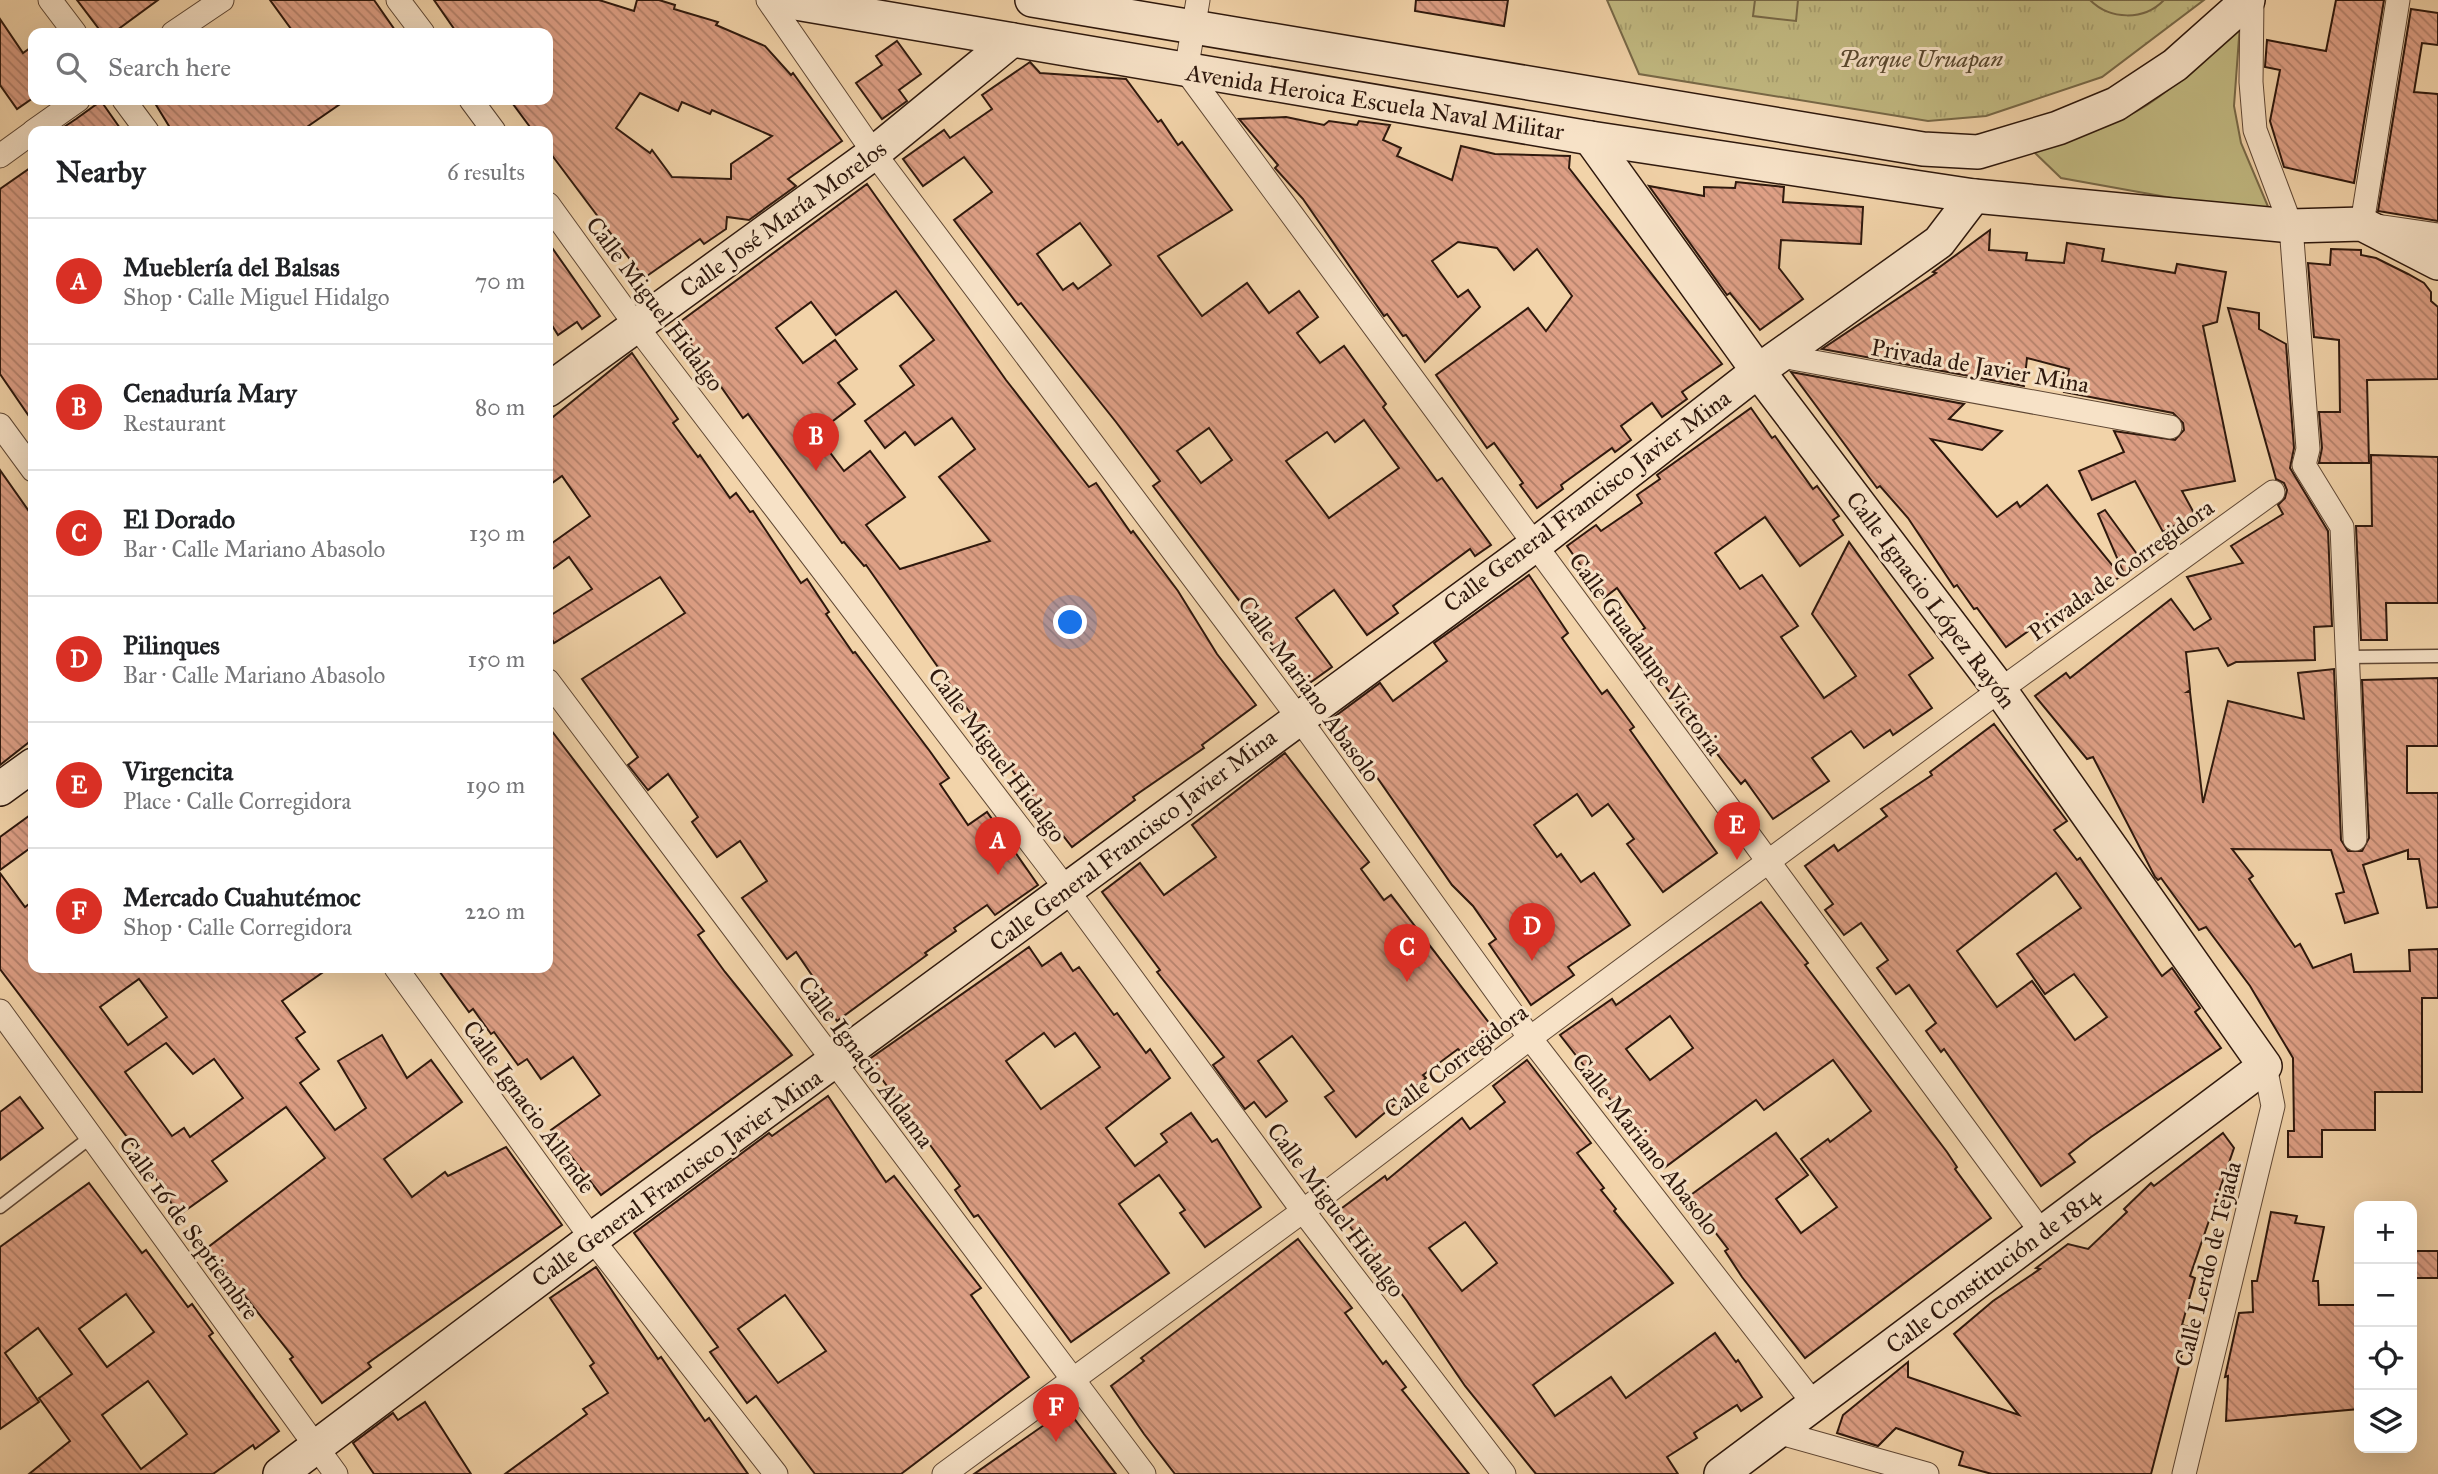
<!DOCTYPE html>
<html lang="en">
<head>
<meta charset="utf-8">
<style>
  :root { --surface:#fff; --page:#f6f6f6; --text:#202124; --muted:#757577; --line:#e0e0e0; --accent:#d93025 }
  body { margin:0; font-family:"IM FELL Great Primer",serif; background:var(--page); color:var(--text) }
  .controls { position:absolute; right:21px; bottom:21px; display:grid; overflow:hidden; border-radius:14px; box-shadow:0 7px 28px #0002 }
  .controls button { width:63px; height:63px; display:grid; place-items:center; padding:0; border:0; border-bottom:2px solid var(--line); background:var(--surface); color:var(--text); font:35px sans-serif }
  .you { position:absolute; left:1071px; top:623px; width:24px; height:24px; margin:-18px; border:5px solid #fff; border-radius:50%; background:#1a73e8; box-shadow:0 0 0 10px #1a73e833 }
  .badge { display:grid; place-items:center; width:46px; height:46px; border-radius:50%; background:var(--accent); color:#fff; font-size:23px; font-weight:700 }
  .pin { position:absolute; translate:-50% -58px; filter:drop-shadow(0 2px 4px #0008) }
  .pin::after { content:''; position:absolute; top:37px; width:24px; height:21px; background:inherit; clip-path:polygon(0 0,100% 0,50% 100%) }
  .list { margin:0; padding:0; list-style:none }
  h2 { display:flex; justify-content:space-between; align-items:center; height:91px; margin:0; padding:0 28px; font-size:30px }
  h2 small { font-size:23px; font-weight:400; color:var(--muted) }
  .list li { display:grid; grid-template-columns:46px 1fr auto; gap:21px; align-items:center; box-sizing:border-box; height:126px; padding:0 28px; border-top:2px solid var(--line) }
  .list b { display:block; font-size:26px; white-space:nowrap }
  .list p { margin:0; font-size:23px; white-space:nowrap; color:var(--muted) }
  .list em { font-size:23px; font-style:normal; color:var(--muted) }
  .icon { flex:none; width:38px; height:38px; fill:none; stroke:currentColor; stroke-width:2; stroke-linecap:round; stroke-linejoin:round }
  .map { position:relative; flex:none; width:2438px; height:1474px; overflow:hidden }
  .search { position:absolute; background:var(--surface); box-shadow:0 7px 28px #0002; left:28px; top:28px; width:525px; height:77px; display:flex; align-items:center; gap:18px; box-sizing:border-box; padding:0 24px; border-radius:14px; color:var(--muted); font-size:26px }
  .panel { position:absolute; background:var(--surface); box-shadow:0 7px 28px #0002; left:28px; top:126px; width:525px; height:847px; border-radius:14px }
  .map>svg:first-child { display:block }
  .grass { fill:url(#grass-tufts); stroke:#786948; stroke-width:2 }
  .garden { fill:#c2ba82; stroke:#786948; stroke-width:2 }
  .building { fill:url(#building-back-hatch); stroke:#2e180d; stroke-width:2; fill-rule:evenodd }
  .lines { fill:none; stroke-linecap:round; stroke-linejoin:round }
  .lane-casing { stroke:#5f4734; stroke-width:15 }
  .street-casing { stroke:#5f4734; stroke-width:25 }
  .secondary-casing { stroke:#2e180d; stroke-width:36 }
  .lane { stroke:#f7e2c7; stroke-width:12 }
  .street { stroke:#f7e2c7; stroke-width:23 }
  .secondary { stroke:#f7e2c7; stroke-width:33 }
  .labels { text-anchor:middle; stroke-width:6; stroke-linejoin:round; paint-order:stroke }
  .park-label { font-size:24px; font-style:italic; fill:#5a4930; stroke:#f7e2c7 }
  .street-label { font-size:24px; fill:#2e180d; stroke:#f7e2c7 }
</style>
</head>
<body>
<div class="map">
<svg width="2438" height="1474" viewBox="0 0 2438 1474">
  <defs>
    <pattern id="grass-tufts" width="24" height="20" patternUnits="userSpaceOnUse" patternTransform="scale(1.75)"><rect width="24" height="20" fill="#c2ba82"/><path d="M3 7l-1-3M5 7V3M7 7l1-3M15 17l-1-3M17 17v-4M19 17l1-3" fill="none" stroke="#a79f6f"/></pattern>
    <pattern id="building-back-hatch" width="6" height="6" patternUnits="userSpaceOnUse" patternTransform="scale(1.75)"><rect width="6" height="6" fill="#de9f85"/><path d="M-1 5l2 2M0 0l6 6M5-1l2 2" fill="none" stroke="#b4816b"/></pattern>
  </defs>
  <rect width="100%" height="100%" fill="#f2d3a9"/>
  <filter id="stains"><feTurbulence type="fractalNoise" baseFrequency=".00286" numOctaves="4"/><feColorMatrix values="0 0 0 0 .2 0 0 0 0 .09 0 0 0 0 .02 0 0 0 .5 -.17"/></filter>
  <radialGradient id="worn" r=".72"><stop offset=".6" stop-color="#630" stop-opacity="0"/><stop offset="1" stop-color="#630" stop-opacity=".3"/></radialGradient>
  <path class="grass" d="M1607 0H2204L2102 77 1986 116 1928 121 1639 74Z"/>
  <g class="garden">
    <path d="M1755 0H1798L1796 21 1753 16Z"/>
    <path d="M2090 0H2164C2144 21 2110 20 2090 0Z"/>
    <path d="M2240 24 2234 106 2241 143 2272 216 2061 178 2032 150C2070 138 2113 127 2147 105 2181 83 2211 53 2240 24Z"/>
  </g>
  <g class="building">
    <path d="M77 0H158L113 33H102Z"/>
    <path d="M270 0H374L397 33H294Z"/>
    <path d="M434 0H599L634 11 637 0H659L675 5 674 9 718 22 716 25 765 46 791 75 793 73 842 141 788 179 796 186 749 220 727 217 726 229 704 244 700 239 644 278 548 150V131H533L510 100H548V33H457ZM640 93 678 111 682 102 710 114 712 110 772 136 731 164V179L672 177 652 150 650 153 616 128Z"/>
    <path d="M1416 0H1508L1504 26 1415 11Z"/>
    <path d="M2336 0H2384L2354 183 2284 167 2270 121 2280 70 2265 67 2267 40 2326 51Z"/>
    <path d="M2411 9 2438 13V45L2422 43 2414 92 2438 94V221L2378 211Z"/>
    <path d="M0 19 23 53 33 46V98L17 109 0 85Z"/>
    <path d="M897 41 921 74 899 90 907 101 882 119 856 83 882 65 876 56Z"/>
    <path d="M1030 62 1040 73 1126 79 1158 122 1161 120 1178 145 1182 142 1232 210 1158 256 1202 316 1247 283 1269 313 1299 291 1318 317 1297 333 1320 363 1344 346 1386 404 1383 407 1437 481 1442 478 1491 545 1475 556 1470 549 1393 606 1398 613 1367 635 1334 590 1296 618 1332 667 1304 687 1153 486 1160 481 1116 422 1021 303 1018 305 954 220 992 192 964 157 923 186 903 159 944 130 950 138 992 109 982 95ZM1080 223 1111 265 1078 289 1073 283 1063 290 1037 254ZM1364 420 1399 468 1329 518 1286 461 1327 432 1335 442ZM1209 428 1232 460 1201 483 1177 451Z"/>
    <path d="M153 100H346L301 131H172Z"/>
    <path d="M101 101 122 131H58L76 119Z"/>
    <path d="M1286 117 1324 125 1329 121 1357 125 1359 121 1390 125 1383 140 1401 148 1397 156 1452 180 1461 146 1495 154 1570 156 1569 168 1722 364 1682 392 1687 399 1662 417 1652 403 1621 426 1631 440 1615 452 1612 448 1561 485 1563 489 1537 508 1520 485 1523 483 1494 443 1487 448 1436 375 1528 308 1546 331 1572 296 1537 249 1514 270 1497 248 1458 242 1432 261 1458 297 1468 290 1480 307 1425 362 1406 335 1403 336 1387 314 1384 316 1303 199 1275 168 1278 165 1239 119Z"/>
    <path d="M33 166V422L0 374V189Z"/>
    <path d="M1736 182 1784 187 1783 202 1863 207 1861 244 1781 240 1779 268 1803 299 1760 330 1730 293 1727 295 1649 186 1704 196V187L1735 188Z"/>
    <path d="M867 184 1006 380 1089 487 1096 483 1131 533 1133 531 1178 591 1217 654 1256 705 1202 745 1204 748 1133 797 1135 800 1072 847 997 751 866 565 864 566 844 542 842 543 748 414 743 418 677 324ZM896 291 934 340 900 366 914 385 865 421 885 448 905 432 915 445 952 418 975 449 939 477 990 541 900 569 866 525 905 497 870 451 844 471 816 434 855 404 838 383 857 369 835 340 803 363 776 328 811 302 836 335Z"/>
    <path d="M1990 230 1989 250 2027 253 2026 260 2064 263 2067 243 2104 249 2102 261 2175 273 2177 264 2226 272 2217 322 2203 326 2235 481 2182 491 2195 515 2163 532 2135 481 2092 500 2079 471 2124 452 2114 431 2175 440 2184 430 2183 423 2173 413 2064 392 2069 369 2027 358 2024 386 1822 349 1936 273 1933 272Z"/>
    <path d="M548 242 600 316 582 329 577 322 558 335 548 319Z"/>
    <path d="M2331 249 2361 250V255L2376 258 2408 274 2424 283 2431 292V301L2438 307V379L2367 380 2369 463H2319L2322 448 2319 412H2340L2339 340 2314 337 2308 263 2330 265Z"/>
    <path d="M2228 308 2259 313V329L2286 344 2294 448 2290 468 2328 531 2332 626 2314 627 2315 660 2236 662 2228 666 2218 648 2186 652 2190 690 2187 692H2190L2203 803 2228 701 2304 719 2298 673 2334 669 2341 840 2348 851H2362L2369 838 2362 680 2438 678V746H2407V793H2438V907L2427 908 2419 859H2408V850L2363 865 2378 913 2345 923 2336 894 2344 892 2331 850 2232 849 2253 876 2249 879 2295 947 2300 944 2313 968 2351 954 2354 972 2410 971 2409 950 2438 949V998H2422V1092H2375V1130H2322V1157H2288V1131H2294L2293 1058 2250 986 2206 927 2199 930 2161 878 2158 880 2155 877 2093 757 2087 759 2035 696 2066 673 2070 678 2171 599 2194 630 2211 619 2187 577 2243 563 2231 546 2283 514 2278 505 2285 498 2287 490 2284 483 2276 479Z"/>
    <path d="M632 353 678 419 673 423 698 457 700 455 730 498 736 493 750 512 753 511 801 583 807 579 829 612 826 614 853 653 855 652 929 750 949 778 940 784 968 825 987 812 1038 885 995 915 987 905 954 928 956 931 925 953 927 955 837 1021 819 996 824 993 796 952 787 959 742 898 767 881 740 841 717 857 692 822 698 817 668 774 648 790 628 765 638 757 582 679 685 613 660 577 554 643 548 632V617L592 589 569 557 548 572V546L590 516 562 476 548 486V421Z"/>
    <path d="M1791 372 1964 404 1949 419 2002 431 1982 450 1931 439 1997 517 2017 502 2020 507 2047 485 2121 576 2056 621 2051 615 2006 647 1977 608 1974 609 1957 585 1954 587 1908 518 1880 486 1877 488Z"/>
    <path d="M1751 408 1772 438 1775 436 1813 489 1817 486 1839 516 1833 520 1843 535 1800 566 1765 517 1715 553 1740 589 1762 575 1798 626 1781 637 1824 698 1856 676 1812 614 1849 542 1933 658 1909 675 1932 708 1893 735 1890 730 1864 748 1851 731 1812 758 1829 781 1773 819 1745 780 1741 784 1728 768 1629 639 1645 628 1617 588 1604 598 1567 546 1596 525 1601 531 1642 503 1637 495 1660 479 1657 475Z"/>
    <path d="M2371 455 2438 457V603H2386L2387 640H2361L2356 526H2372Z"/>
    <path d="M0 470 33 517V739L0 765Z"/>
    <path d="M2105 510 2142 561 2124 574 2098 514Z"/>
    <path d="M1529 575 1568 633 1562 638 1602 694 1607 690 1634 727 1630 730 1717 853 1663 892 1627 844 1634 839 1608 804 1592 816 1577 794 1534 825 1557 857 1561 854 1581 882 1594 873 1630 925 1568 967 1574 975 1531 1005 1489 944 1496 939 1473 906 1452 885 1374 773 1370 775 1330 720 1380 683 1393 701 1447 661 1434 643Z"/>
    <path d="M1994 724 2067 821 2054 830 2077 860 2080 858 2162 976 2172 968 2200 1008 2195 1012 2221 1048 2091 1137 2069 1154 2075 1162 2041 1186 1944 1049 1941 1052 1926 1031 1936 1023 1909 985 1896 994 1877 968 1888 960 1861 923 1844 935 1825 910 1833 904 1805 866 1834 845 1838 851 1887 816 1881 809 1932 775 1930 772ZM2056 873 2081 908 2017 954 2045 994 2074 974 2107 1017 2075 1040 2032 981 1997 1007 1957 951Z"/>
    <path d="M548 726 704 931 698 935 725 972 792 1055 601 1195 551 1130 600 1095 573 1057 541 1079 527 1059 518 1065 494 1032 491 1034 473 1009 469 1012 437 968H548Z"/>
    <path d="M1285 753 1369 862 1361 869 1384 900 1391 895 1493 1028 1461 1052 1458 1049 1423 1075 1426 1078 1356 1137 1325 1097 1334 1091 1292 1036 1258 1061 1287 1101 1266 1117 1254 1102 1245 1109 1213 1065 1224 1057 1157 972 1160 970 1102 892 1140 863 1164 895 1216 857 1192 825Z"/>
    <path d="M33 813V846L0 870V837Z"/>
    <path d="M0 873 25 907 33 901V968H329L282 1001 305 1032 296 1038 319 1069 300 1083 335 1130 366 1108 338 1061 382 1035 407 1078 431 1060 462 1102 384 1159 412 1197 445 1172 448 1176 506 1147 562 1225 368 1363 371 1367 322 1403 290 1359 293 1357 207 1248 325 1158 286 1107 212 1161 227 1181 179 1215 142 1157 0 969ZM139 979 167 1017 128 1045 100 1007ZM166 1043 193 1074 214 1059 243 1098 190 1137 184 1128 172 1136 125 1072Z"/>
    <path d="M1761 902 1808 963 1805 965 1947 1152 1957 1167 1955 1169 1991 1218 1805 1358 1742 1277 1725 1251 1728 1249 1688 1197 1776 1133 1808 1175 1776 1199 1801 1233 1837 1207 1801 1159 1828 1139 1830 1142 1871 1111 1833 1060 1764 1110 1756 1100 1664 1168 1560 1035 1612 999 1616 1005ZM1670 1016 1693 1048 1650 1080 1626 1049Z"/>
    <path d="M1029 947 1042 966 1061 953 1073 971 1079 967 1114 1015 1117 1013 1146 1053 1150 1049 1170 1078 1106 1128 1135 1166 1167 1142 1161 1134 1191 1113 1212 1142 1217 1139 1261 1207 1205 1247 1180 1213 1185 1210 1159 1175 1119 1204 1169 1273 1071 1342 978 1215 974 1217 955 1190 960 1186 868 1060ZM1044 1033 1055 1047 1075 1033 1100 1067 1041 1109 1006 1061Z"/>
    <path d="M1527 1060 1591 1143 1577 1153 1604 1188 1601 1190 1616 1209 1614 1211 1673 1283 1533 1385 1555 1416 1611 1377 1626 1398 1715 1333 1736 1362 1738 1360 1762 1397 1741 1411 1737 1405 1694 1433 1697 1438 1667 1457 1678 1474H1536L1465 1386 1407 1301 1338 1211 1385 1176 1387 1180 1462 1118 1470 1129 1505 1102 1493 1086ZM1465 1222 1497 1263 1462 1291 1429 1248Z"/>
    <path d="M828 1096 886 1182 894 1176 981 1288 971 1295 1029 1377 901 1474H815L756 1396 747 1403 710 1352 718 1347 634 1233 769 1133 772 1136ZM785 1295 826 1351 778 1383 738 1329Z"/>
    <path d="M20 1097 43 1128 0 1160V1112Z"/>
    <path d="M2223 1133 2234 1148 2190 1276 2195 1278 2182 1325 2189 1327 2151 1474H1992L1959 1465 1963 1452 1896 1428 1878 1446 1837 1433 1843 1415 1908 1362V1377L2019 1415 1954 1334 1993 1301 2040 1269 2036 1268 2068 1244 2088 1249 2127 1212 2124 1209 2151 1183 2154 1186Z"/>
    <path d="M89 1183 142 1253 146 1250 188 1307 192 1304 213 1333 209 1336 279 1431 255 1449 253 1445 213 1474H29L70 1441 39 1398 72 1374 38 1328 5 1353 39 1402 0 1429V1247ZM126 1294 154 1332 107 1367 79 1329ZM148 1381 187 1434 141 1469 102 1415Z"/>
    <path d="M2271 1212 2297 1216 2295 1223 2324 1227 2313 1281H2318L2319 1305H2355L2359 1409 2226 1421 2228 1376 2225 1377 2239 1313 2253 1312 2252 1281H2257Z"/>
    <path d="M1298 1239 1352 1308 1345 1313 1383 1364 1386 1361 1406 1387 1402 1390 1469 1474H1175L1144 1434 1111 1386 1144 1361 1141 1358Z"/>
    <rect x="2412" y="1251" width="26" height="27"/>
    <path d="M596 1267 658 1359 661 1357 705 1421 709 1418 748 1474H505L587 1414 583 1409 608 1393 590 1366 594 1363 550 1298Z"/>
    <path d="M425 1402 471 1474H374L353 1443 393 1413 398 1420Z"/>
    <path d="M1067 1409 1116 1474H974Z"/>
  </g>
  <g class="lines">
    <g class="lane-casing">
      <g id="lane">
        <path d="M2346 657 2438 656"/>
        <path d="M0 1207 91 1137"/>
      </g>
    </g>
    <g class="street-casing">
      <g id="street">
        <path d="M50 0 75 33"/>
        <path d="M398 0 423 33"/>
        <path d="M768 0 874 153 1298 717 1530 1038 1814 1404"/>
        <path d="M1198 0 1186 71 2042 1233"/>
        <path d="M2252 0 2251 82 2255 130 2291 226 2308 449 2304 465 2342 527 2355 839"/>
        <path d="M2398 0 2362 224 2438 235"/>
        <path d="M173 33 222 0"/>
        <path d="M124 100 147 131"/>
        <path d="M471 100 494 131"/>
        <path d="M34 131 78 100"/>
        <path d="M0 156 33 132"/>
        <path d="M548 204 637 327 1067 890 1303 1211 1504 1474"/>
        <path d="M1781 356 2170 427"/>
        <path d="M0 425 33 470"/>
        <path d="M548 681 1144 1474"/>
        <path d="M396 968 592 1239 776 1474"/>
        <path d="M0 1011 336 1474"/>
        <path d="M1777 1432 1927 1474"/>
        <path d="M944 1474 1303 1211 1530 1038 2000 690 2273 492"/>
        <path d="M2184 1474 2273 1106 2265 1066"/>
      </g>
    </g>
    <g class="secondary-casing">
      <g id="secondary">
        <path d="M778 0 1590 138 1974 196 2291 226 2362 224 2438 263"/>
        <path d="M1032 0 1923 149 1978 152 2058 128 2116 104 2175 65 2248 0"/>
        <path d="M1590 138 1758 371 2000 690 2265 1066 1721 1474"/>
        <path d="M548 390 874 153 1012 40"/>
        <path d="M0 789 33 765"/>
        <path d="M280 1474 592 1239 1535 545 1758 371 1939 242 1974 196"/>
      </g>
    </g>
    <use href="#lane" class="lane"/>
    <use href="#street" class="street"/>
    <use href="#secondary" class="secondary"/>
  </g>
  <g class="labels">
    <g class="park-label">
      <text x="1921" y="67">Parque Uruapan</text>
    </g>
    <g class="street-label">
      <text transform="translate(1375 102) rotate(9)" y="8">Avenida Heroica Escuela Naval Militar</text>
      <text transform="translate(783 219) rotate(-36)" y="8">Calle José María Morelos</text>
      <text transform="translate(655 304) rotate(53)" y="8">Calle Miguel Hidalgo</text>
      <text transform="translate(1980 366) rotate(10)" y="8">Privada de Javier Mina</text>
      <text transform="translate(1587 501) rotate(-37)" y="8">Calle General Francisco Javier Mina</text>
      <text transform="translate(2121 570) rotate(-36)" y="8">Privada de Corregidora</text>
      <text transform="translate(1931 600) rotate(53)" y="8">Calle Ignacio López Rayón</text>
      <text transform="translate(1646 654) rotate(54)" y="8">Calle Guadalupe Victoria</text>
      <text transform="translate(1309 689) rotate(54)" y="8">Calle Mariano Abasolo</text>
      <text transform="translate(997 755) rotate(53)" y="8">Calle Miguel Hidalgo</text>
      <text transform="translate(1133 840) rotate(-37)" y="8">Calle General Francisco Javier Mina</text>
      <text transform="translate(1456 1061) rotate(-37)" y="8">Calle Corregidora</text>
      <text transform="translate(866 1062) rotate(53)" y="8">Calle Ignacio Aldama</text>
      <text transform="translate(529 1107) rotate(54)" y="8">Calle Ignacio Allende</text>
      <text transform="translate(1646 1144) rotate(52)" y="8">Calle Mariano Abasolo</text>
      <text transform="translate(677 1178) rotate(-36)" y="8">Calle General Francisco Javier Mina</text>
      <text transform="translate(1336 1210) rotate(53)" y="8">Calle Miguel Hidalgo</text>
      <text transform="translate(189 1228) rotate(54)" y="8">Calle 16 de Septiembre</text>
      <text transform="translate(2208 1264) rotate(-76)" y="8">Calle Lerdo de Tejada</text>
      <text transform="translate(1993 1270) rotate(-37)" y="8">Calle Constitución de 1814</text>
    </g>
  </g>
  <rect width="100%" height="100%" filter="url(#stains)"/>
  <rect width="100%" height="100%" fill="url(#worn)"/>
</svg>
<div class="controls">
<button>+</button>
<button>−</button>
<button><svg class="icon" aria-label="locate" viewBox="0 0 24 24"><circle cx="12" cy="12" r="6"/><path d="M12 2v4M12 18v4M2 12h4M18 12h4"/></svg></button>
<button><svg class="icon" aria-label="layers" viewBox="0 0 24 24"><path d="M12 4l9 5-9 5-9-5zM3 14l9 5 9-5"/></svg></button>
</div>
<div class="you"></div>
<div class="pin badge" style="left:998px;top:875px">A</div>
<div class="pin badge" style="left:816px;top:471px">B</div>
<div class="pin badge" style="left:1407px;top:982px">C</div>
<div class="pin badge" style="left:1532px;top:961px">D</div>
<div class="pin badge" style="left:1737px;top:860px">E</div>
<div class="pin badge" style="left:1056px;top:1442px">F</div>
<div class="search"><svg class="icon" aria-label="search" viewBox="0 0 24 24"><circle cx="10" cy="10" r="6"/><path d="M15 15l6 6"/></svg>Search here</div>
<section class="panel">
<h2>Nearby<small>6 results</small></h2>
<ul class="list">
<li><span class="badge">A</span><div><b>Mueblería del Balsas</b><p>Shop · Calle Miguel Hidalgo</p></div><em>70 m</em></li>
<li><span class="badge">B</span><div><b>Cenaduría Mary</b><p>Restaurant</p></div><em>80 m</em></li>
<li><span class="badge">C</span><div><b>El Dorado</b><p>Bar · Calle Mariano Abasolo</p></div><em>130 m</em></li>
<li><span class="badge">D</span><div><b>Pilinques</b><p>Bar · Calle Mariano Abasolo</p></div><em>150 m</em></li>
<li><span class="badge">E</span><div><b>Virgencita</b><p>Place · Calle Corregidora</p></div><em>190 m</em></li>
<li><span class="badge">F</span><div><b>Mercado Cuahutémoc</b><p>Shop · Calle Corregidora</p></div><em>220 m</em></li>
</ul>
</section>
</div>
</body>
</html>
